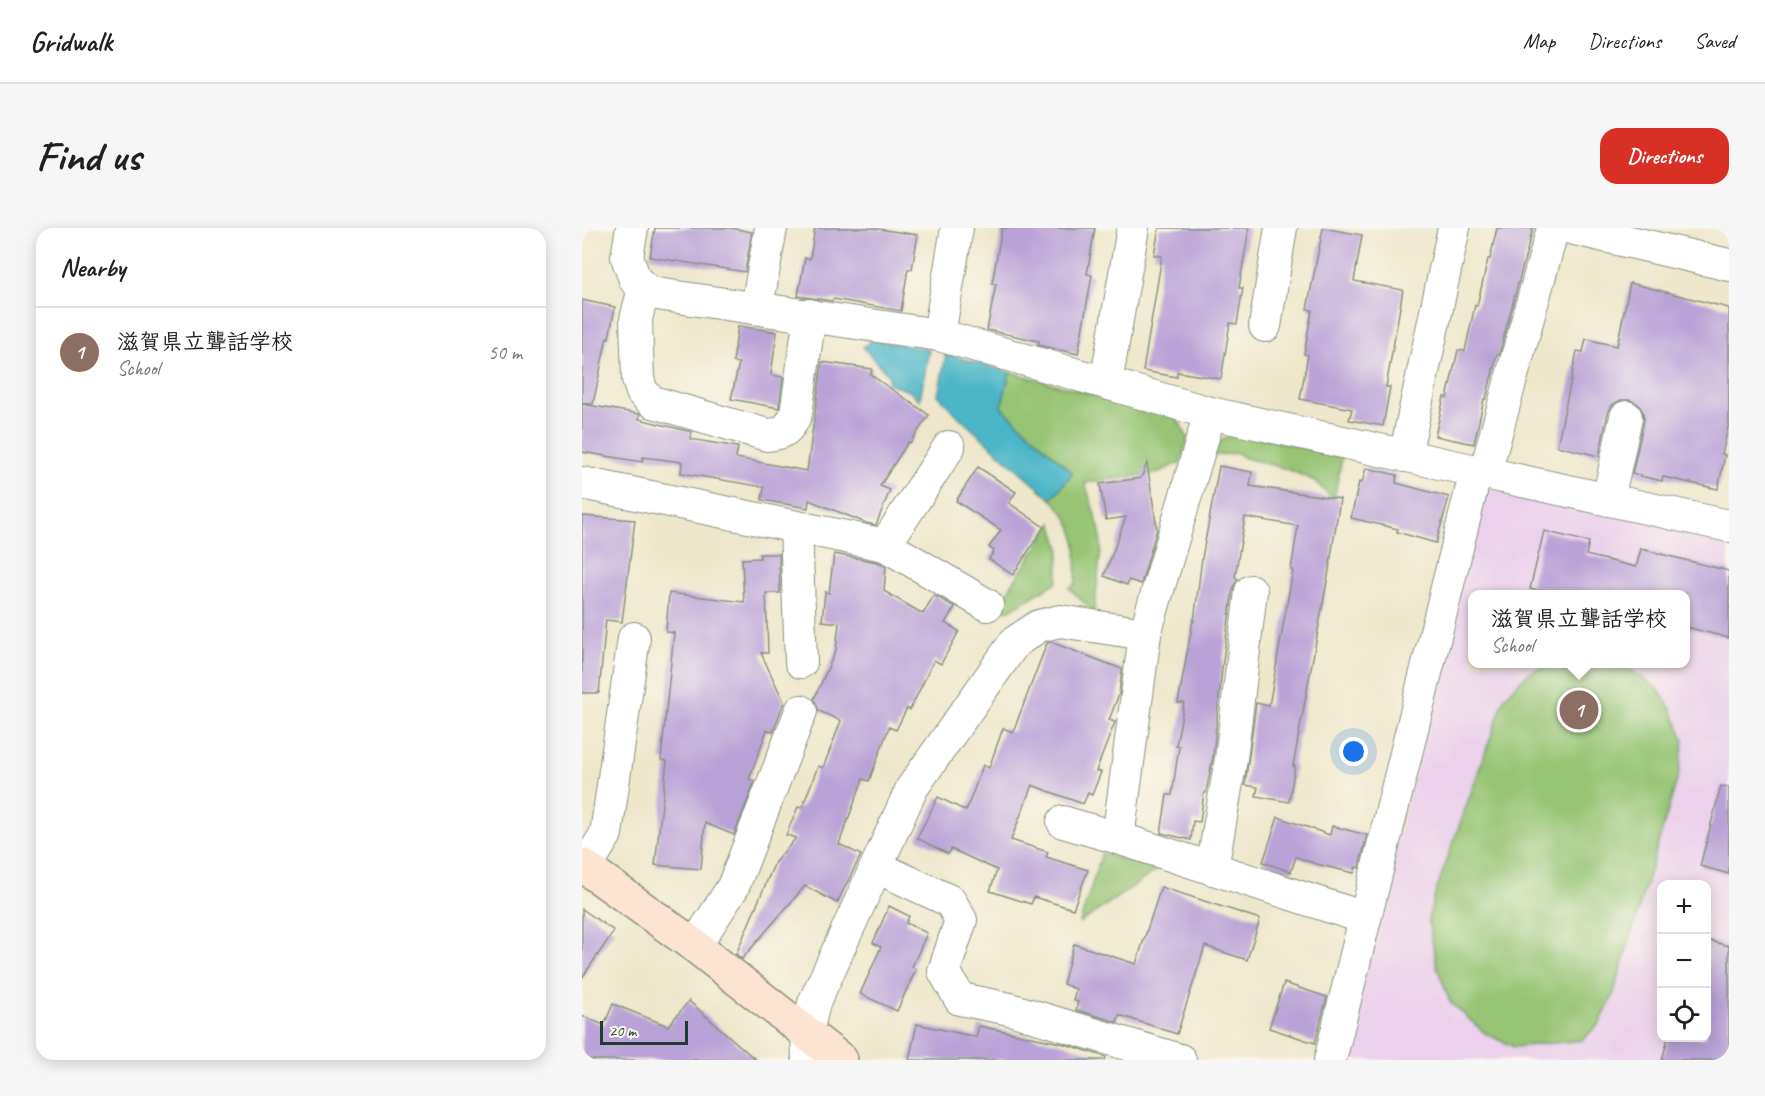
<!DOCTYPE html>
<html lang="en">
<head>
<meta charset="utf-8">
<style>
  :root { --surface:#fff; --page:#f6f6f6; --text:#202124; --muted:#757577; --line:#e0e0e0; --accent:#d93025 }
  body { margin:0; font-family:Caveat,"Klee One",sans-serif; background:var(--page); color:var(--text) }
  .controls { position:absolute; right:18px; bottom:18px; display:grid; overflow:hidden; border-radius:12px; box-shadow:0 3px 15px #0003 }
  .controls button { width:54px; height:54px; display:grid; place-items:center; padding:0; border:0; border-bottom:2px solid var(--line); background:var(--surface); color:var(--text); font:30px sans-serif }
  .scale { position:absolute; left:18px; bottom:15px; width:88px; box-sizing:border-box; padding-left:6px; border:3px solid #1f3d34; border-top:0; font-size:16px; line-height:21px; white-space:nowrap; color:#1f3d34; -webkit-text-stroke:4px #fbf7ec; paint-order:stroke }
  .you { position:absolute; left:772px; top:524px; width:21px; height:21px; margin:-15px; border:4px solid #fff; border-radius:50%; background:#1a73e8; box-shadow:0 0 0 9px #1a73e833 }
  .badge { display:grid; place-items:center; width:39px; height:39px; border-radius:50%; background:var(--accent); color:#fff; font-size:20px; font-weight:700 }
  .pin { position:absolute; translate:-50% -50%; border:3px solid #fff; box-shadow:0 2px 6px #0006 }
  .popup { position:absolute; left:886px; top:362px; width:222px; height:78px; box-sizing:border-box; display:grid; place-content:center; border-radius:12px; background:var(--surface); filter:drop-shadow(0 2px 4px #0005); font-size:20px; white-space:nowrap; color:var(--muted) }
  .popup b { font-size:22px; color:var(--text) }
  .popup::after { content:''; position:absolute; left:50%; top:100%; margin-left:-12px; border:12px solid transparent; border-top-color:var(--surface) }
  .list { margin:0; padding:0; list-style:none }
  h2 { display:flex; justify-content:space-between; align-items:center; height:78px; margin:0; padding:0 24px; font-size:26px }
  h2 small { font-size:20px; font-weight:400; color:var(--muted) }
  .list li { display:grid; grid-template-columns:39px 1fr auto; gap:18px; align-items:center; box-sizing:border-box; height:90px; padding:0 24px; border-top:2px solid var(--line) }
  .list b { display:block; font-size:22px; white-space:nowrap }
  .list p { margin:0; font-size:20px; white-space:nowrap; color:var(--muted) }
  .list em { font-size:20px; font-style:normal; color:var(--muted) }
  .icon { flex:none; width:33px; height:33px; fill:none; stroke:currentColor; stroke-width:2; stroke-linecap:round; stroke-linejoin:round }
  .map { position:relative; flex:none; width:1147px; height:832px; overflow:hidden; border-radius:18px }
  header { display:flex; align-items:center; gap:36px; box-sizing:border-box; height:84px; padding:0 30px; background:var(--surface); border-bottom:2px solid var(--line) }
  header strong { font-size:28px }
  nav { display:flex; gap:33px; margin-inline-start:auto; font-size:21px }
  .intro { display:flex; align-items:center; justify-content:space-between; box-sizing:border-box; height:144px; padding:0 36px }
  h1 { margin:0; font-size:42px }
  .button { padding:15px 27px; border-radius:18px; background:var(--accent); color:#fff; font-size:21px; font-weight:700 }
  main { display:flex; gap:36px; padding:0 36px }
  aside { flex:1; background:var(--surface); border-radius:18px; box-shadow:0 3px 15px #0003 }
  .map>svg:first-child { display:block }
  .built { fill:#ebd1eb; fill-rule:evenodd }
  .green { fill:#97c574; stroke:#5b8154; stroke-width:1.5 }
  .water { fill:#4bb6c8; stroke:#357a7e; stroke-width:1.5 }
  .building { fill:#b9a2d7 }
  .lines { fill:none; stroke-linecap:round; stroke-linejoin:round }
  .street-casing { stroke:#869280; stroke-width:34 }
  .secondary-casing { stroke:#869280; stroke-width:36 }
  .street { stroke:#fff; stroke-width:32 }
  .secondary { stroke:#fde4d1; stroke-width:33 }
</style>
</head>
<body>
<header>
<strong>Gridwalk</strong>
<nav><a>Map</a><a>Directions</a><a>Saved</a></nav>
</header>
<div class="intro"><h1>Find us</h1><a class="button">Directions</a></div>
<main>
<aside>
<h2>Nearby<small></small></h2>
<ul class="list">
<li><span class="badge" style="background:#8d6e63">1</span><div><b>滋賀県立聾話学校</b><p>School</p></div><em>50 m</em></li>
</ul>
</aside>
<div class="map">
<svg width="1147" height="832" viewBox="0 0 1147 832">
  <rect width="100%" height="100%" fill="#fbf7ec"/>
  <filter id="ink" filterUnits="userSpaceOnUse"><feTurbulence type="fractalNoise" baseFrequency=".0167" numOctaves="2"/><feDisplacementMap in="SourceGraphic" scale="12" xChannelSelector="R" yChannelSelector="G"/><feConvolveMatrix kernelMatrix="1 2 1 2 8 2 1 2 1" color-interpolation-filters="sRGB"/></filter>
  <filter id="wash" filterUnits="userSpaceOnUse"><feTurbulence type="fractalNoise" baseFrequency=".008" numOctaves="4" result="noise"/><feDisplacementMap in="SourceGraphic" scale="24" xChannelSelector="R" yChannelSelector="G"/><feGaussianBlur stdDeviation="1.35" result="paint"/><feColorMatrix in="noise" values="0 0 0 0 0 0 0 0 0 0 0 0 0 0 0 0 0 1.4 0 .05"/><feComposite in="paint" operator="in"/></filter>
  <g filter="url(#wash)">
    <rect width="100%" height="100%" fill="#eee7cb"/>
    <path class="built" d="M903 259 1147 307V832H761ZM890 366H1104V436H890ZM1080 656H1124V810H1080Z"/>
    <g class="green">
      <path d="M428 144 594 189 606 210 598 236 592 237 575 245 503 255 518 303 519 322 512 384 487 360 494 355C495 319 498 297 469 271L491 245 419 179Z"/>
      <path d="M655 204 760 229 752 271 731 252 705 241 660 229 656 225 630 228 633 216Z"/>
      <path d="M470 295 478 320 475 354 426 383 416 378Z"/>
      <path d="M965 436H1040L1076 461 1089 481 1102 511 1097 545 1031 768 1018 795 1000 812 932 819 903 805 868 774 855 739 846 691 855 660 923 469 944 447Z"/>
      <path d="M520 625 576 641 498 695V694Z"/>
    </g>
    <g class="water">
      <path d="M290 112 347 121 338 172 329 164 306 155 307 148 281 119Z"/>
      <path d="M364 126 428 144 419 179 491 245 469 271 381 193 356 167Z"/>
    </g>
    <g id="blocks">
      <g class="building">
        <path d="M73 0H149L170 4 163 44 68 29Z"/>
        <path d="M233 0H290L336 7 330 41H326L319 83 251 71 250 73 216 68 223 30 228 31Z"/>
        <path d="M420 0H513L505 46 510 47 496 126 456 117 457 113 405 102 414 56H410Z"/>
        <path d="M577 0H667L657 60H661L655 96 648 95 639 151 595 144V149L561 143 580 28 572 27Z"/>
        <path d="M741 0 780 7 772 53 821 62 804 159H808L801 198 767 192 770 181 718 171 726 127 722 126 730 82 725 81Z"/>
        <path d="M915 0H951L917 127H915L904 171H902L892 216 853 208 862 169 865 170 876 122 883 123 893 77 895 78 906 31H908Z"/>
        <path d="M1048 55 1147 80V195L1140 226 1143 227 1136 261 1081 249 1080 253 1050 246 1062 192 1061 184 1056 176 1048 172H1039L1030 177 1026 185 1017 228 975 218 995 123 1001 124 1004 111 1035 118Z"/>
        <path d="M0 72 33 79 27 110 25 109 11 176 0 175Z"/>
        <path d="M156 98 195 104 189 147 201 149 197 180 149 171 157 135 151 134Z"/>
        <path d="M240 134 290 141 289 147 347 187 328 215 326 214 298 258 308 262 294 297 284 295 227 272 226 280 180 272 182 259 99 245 100 234 61 229 60 234 0 224V176L58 186 57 191 110 204 108 211 156 219 154 230 225 243Z"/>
        <path d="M565 235 575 301 559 356 547 352 545 357 522 348 544 289 524 292 518 256 559 250Z"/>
        <path d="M637 238 670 244 668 258 758 271 746 348 711 538H713L707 574 674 568 676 559 663 557 674 475 687 478 711 342H709L716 298 663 289 653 349 656 351 651 361 640 440 631 528 624 565H622L618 594 611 593 609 612 579 605 585 567H590L597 518H594L602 475H596L611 392 612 393 620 330Z"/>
        <path d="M396 239 434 264 427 275 462 299 431 347 407 331 412 323 407 319 419 302 374 273Z"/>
        <path d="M784 240 815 247 814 255 867 269 854 315 815 304 816 301 769 290 777 254 780 255Z"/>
        <path d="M0 288 53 292 40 394 24 392 17 465H0Z"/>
        <path d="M962 303 1007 314 1004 327 1054 339 1059 321 1147 343V410L1104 399V366H971L948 361Z"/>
        <path d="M178 326H197L198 365H184L186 425H179L202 474 191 504 185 502 167 551 173 553 152 607 123 595 119 641 73 637 85 533 79 532 92 405 84 404 87 365 162 374 160 331 178 330Z"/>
        <path d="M252 326 296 334 304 339 302 363 341 386 352 367 373 379 363 395 377 403 359 436 352 432 328 482 325 480 314 502 307 499 287 553 281 551 257 616 279 627 255 675 223 658 160 731 154 726 193 634 214 610 204 607 216 579 220 580 236 538 241 540 259 493 237 483 232 471 254 422 257 395 240 393 243 364 247 365Z"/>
        <path d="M469 414 540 441 537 466 527 492 533 494 514 543 519 544 510 567 506 565 501 576 450 557 429 612 466 624 464 629 506 642 491 681 452 669 449 676 408 663 415 642 369 621 366 626 335 610 356 569 384 583 401 537 407 540 421 500 431 504 465 415Z"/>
        <path d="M1139 558 1147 559V646L1118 638Z"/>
        <path d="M696 589 748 607 750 598 785 607 777 640 774 639 772 645 734 636 714 629 709 644 681 634Z"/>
        <path d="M579 659 678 691 665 732 623 718 595 806 537 787 535 794 494 782 496 774 491 772 494 761 481 756 492 716 554 736Z"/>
        <path d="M307 678 327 688 324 695 345 705 330 739 334 741 315 783 278 766 299 719 291 715Z"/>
        <path d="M0 681 32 703 0 750Z"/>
        <path d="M1125 712 1147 718V832H1080L1086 810H1125Z"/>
        <path d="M702 755 745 769 733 815 687 800Z"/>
        <path d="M107 773 174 832H0V788L22 797 31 776 86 798Z"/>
        <path d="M335 796 394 809 397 798 483 816 524 829 523 832H327Z"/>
      </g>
    </g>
  </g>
  <g filter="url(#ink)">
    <use href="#blocks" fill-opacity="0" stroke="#869280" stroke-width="1.5"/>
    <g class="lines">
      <g class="street-casing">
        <g id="street">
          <path d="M50 0 45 29 53 52 68 65 357 107 628 185 894 243"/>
          <path d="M988 0 1147 37"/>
          <path d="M62 60 54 91 56 151 60 164 71 174 185 207C202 206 207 201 214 186L228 87"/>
          <path d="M175 79 189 0"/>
          <path d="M683 98 699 0"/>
          <path d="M357 107 375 0"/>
          <path d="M524 155 551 0"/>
          <path d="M823 228 872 0"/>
          <path d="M903 245 971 0"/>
          <path d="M0 255 303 317 405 377"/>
          <path d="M1026 272 1044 189"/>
          <path d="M214 299 219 434"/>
          <path d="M303 317 367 219"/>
          <path d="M481 594 536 610 783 690"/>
          <path d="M536 610 563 406 628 185"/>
          <path d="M295 639 368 673 379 692 362 743 378 771 428 781 598 832"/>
          <path d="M3 640 24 606 52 410"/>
          <path d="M630 641 649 531 669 363"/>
          <path d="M113 718 151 659 219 483"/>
          <path d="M226 832 225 804 232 775 330 560 433 414 457 398 478 393 563 406"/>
          <path d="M748 832 894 243 1147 298"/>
        </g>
      </g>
      <g class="secondary-casing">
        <path id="secondary" d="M0 637 113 718 259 832"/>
      </g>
      <use href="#street" class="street"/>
      <use href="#secondary" class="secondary"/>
    </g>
  </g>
</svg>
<div class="controls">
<button>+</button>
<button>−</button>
<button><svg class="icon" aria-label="locate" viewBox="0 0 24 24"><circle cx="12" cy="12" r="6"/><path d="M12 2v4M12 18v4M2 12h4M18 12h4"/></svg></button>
</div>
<div class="scale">20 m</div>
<div class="you"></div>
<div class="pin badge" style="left:997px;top:482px;background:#8d6e63">1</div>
<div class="popup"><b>滋賀県立聾話学校</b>School</div>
</div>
</main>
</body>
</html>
